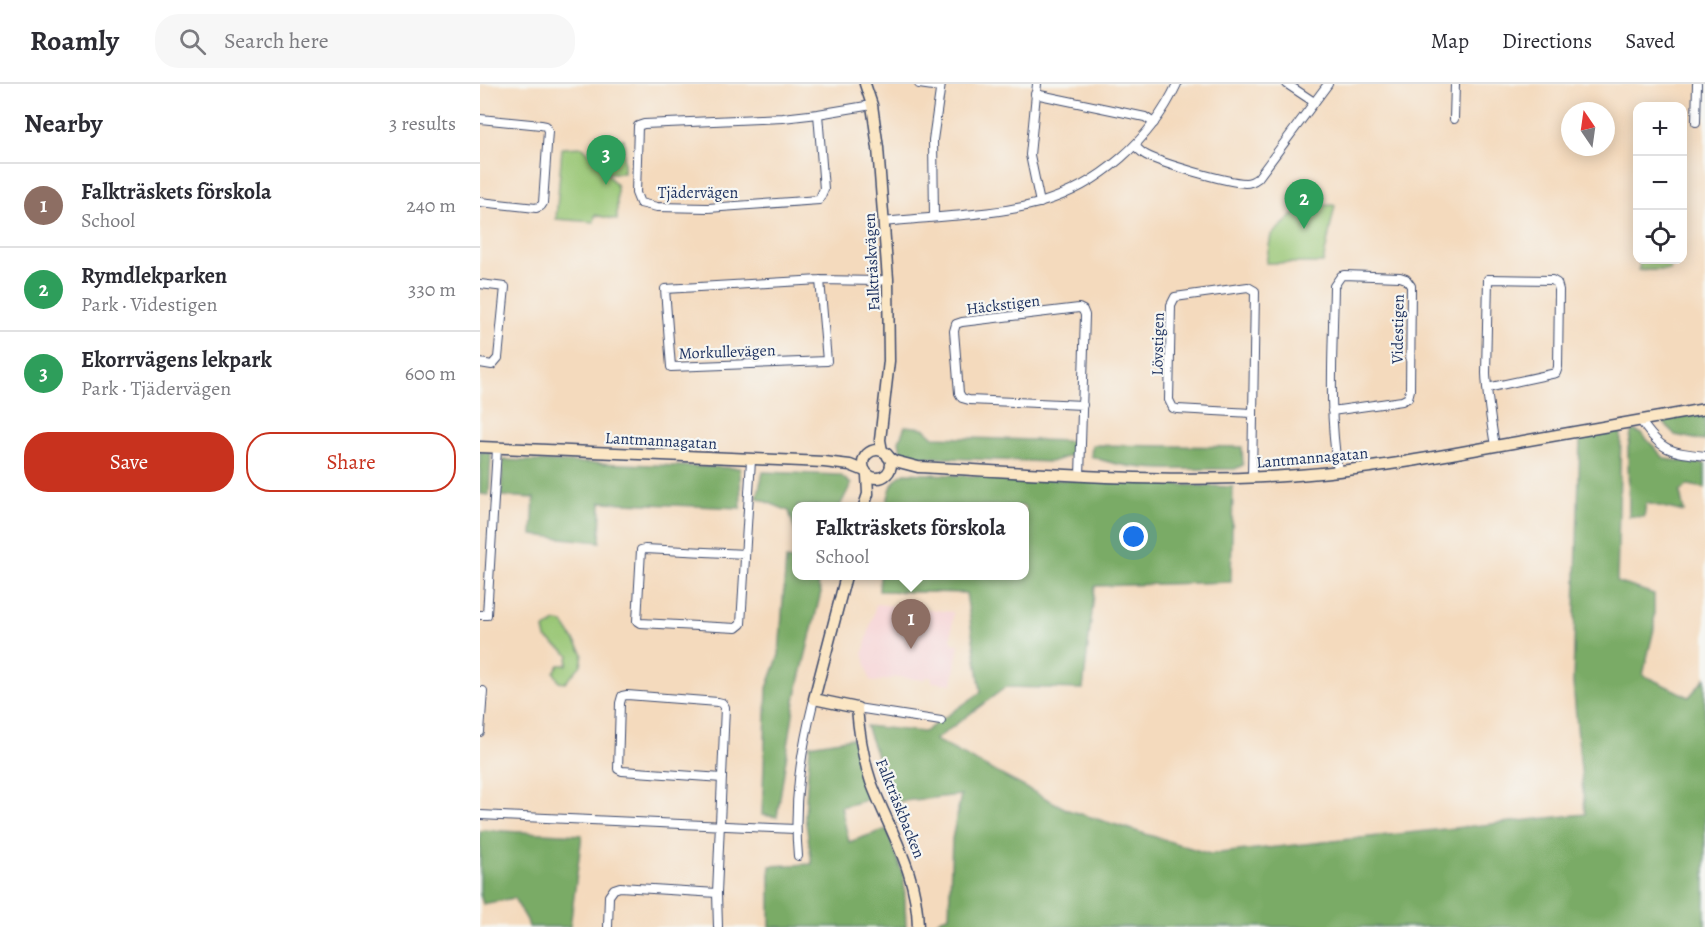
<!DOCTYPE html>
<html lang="en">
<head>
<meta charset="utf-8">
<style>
  :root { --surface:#fff; --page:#f7f7f7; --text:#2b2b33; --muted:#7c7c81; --line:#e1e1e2; --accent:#c8321e }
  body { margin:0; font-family:Alegreya,serif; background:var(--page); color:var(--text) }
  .controls { position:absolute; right:18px; top:18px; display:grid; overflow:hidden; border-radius:12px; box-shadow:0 3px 15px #0003 }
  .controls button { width:54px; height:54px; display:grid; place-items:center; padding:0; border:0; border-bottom:2px solid var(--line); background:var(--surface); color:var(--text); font:30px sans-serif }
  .compass { position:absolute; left:1081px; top:18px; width:54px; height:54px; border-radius:50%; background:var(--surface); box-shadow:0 3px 15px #0003; rotate:347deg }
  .you { position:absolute; left:654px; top:453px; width:21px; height:21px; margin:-15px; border:4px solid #fff; border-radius:50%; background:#1a73e8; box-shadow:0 0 0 9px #1a73e833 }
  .badge { display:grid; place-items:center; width:39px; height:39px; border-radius:50%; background:var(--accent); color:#fff; font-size:20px; font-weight:700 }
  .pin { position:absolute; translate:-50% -50px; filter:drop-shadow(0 2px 3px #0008) }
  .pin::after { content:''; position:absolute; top:32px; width:21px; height:18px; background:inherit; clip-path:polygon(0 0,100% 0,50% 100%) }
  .popup { position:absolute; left:312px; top:418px; width:237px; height:78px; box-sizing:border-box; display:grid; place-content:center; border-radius:12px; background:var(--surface); filter:drop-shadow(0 2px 4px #0005); font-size:20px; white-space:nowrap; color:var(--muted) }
  .popup b { font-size:22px; color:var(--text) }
  .popup::after { content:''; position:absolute; left:50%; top:100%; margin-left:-12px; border:12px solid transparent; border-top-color:var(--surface) }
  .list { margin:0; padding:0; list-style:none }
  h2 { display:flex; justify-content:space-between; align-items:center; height:78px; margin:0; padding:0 24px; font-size:26px }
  h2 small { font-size:20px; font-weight:400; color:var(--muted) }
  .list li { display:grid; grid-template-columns:39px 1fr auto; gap:18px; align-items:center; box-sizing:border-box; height:84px; padding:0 24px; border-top:2px solid var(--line) }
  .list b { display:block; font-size:22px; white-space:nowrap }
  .list p { margin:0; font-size:20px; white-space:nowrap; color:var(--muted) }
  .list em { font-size:20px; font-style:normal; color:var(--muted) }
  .actions { display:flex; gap:12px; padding:18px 24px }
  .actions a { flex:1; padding:14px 0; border:2px solid var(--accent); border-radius:24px; text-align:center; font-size:21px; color:var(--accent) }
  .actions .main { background:var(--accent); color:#fff }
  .icon { flex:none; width:33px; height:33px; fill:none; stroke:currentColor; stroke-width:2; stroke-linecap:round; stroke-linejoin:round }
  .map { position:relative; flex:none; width:1225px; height:843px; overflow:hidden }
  header { display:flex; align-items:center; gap:36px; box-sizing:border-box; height:84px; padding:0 30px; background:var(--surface); border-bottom:2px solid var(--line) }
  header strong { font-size:28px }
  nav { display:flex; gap:33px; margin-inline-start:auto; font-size:21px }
  .search { width:420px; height:54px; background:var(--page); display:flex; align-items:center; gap:15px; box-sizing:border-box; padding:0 21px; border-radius:24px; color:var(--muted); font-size:22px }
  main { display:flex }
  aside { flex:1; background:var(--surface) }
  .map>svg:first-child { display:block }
  .built { fill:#f7cfd2 }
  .green { fill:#99c674; stroke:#5a7a69; stroke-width:1.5 }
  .forest { fill:#7aab66; stroke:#4a6d62; stroke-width:1.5 }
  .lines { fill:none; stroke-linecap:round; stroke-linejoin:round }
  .street-casing { stroke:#3c496c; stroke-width:10 }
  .secondary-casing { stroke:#3c496c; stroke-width:13 }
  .street { stroke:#fff; stroke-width:8 }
  .secondary { stroke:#fbe6c4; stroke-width:10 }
  .labels { text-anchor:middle; stroke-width:4.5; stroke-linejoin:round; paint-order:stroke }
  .street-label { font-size:16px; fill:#1b2f5e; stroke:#f6f6f2 }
</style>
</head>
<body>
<header>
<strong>Roamly</strong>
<div class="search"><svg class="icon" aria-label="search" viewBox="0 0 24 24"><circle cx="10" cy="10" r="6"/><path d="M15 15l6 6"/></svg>Search here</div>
<nav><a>Map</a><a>Directions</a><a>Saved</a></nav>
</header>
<main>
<aside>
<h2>Nearby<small>3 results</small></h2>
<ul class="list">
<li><span class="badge" style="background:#8d6e63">1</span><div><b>Falkträskets förskola</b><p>School</p></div><em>240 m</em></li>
<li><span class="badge" style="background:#2e9e5b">2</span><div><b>Rymdlekparken</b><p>Park · Videstigen</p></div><em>330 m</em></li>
<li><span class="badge" style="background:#2e9e5b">3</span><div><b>Ekorrvägens lekpark</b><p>Park · Tjädervägen</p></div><em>600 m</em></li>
</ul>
<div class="actions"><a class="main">Save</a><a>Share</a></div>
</aside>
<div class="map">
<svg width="1225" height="843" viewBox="0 0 1225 843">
  <rect width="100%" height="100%" fill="#f6f6f2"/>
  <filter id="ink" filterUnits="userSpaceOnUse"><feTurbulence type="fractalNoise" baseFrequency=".0167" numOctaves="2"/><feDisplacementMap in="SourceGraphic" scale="12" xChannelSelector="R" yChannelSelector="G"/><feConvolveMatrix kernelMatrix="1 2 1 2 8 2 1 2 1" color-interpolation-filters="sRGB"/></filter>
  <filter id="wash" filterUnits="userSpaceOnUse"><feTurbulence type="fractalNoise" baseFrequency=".008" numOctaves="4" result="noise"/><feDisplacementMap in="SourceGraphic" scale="24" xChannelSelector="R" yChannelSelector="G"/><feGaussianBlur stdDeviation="1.35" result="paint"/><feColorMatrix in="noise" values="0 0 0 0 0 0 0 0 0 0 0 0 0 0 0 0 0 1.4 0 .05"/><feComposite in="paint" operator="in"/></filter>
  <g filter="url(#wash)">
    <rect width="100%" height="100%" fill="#f4dabd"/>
    <path class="built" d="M396 520 473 528 471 556H473V560H479L472 600 452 598V593H445V596L418 593 394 598 390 596 383 569Z"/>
    <g class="green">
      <path d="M124 55H144V89H126L137 102V136L115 131 114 138 76 135 82 64 103 63 125 87Z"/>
      <path d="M855 121 843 179H786L791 151 824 122Z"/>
      <path d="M1160 176H1190V186H1159Z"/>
      <path d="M76 538 83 539 103 570 101 581 85 599 79 598 74 588 79 581H87L89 571 66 554 64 545Z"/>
    </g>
    <g class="forest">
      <path d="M1225 328V357L1195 351 1184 339 1192 334Z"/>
      <path d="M425 342 444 344 454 353 591 357 592 371 571 378 441 373 421 368 419 357Z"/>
      <path d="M1152 346 1162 350 1185 375 1225 380V404L1208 401 1200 408 1204 428 1166 419 1164 433 1149 432 1148 364Z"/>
      <path d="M1141 348 1137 498 1174 510V545L1163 591 1209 613 1225 594V843H447L469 831 472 755 481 711 414 718 386 642 444 648 501 608 486 509 399 507 400 492H545V422H406C410 408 410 396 425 389L753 403 751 498 615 502 603 605 526 603 455 656 588 726 730 770 1105 730 1093 599 1100 354Z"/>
      <path d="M612 361 762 363 763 381 755 385C710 384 652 390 611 372Z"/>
      <path d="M0 368 11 369 9 411 0 410Z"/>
      <path d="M23 376 260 384 261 424 121 418 120 458 52 451 54 414 21 412Z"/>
      <path d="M283 388 360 391 371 400 360 422H317V454L309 427 277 414Z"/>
      <path d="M306 475 317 477V492H334L341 508 316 611 297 733 282 731 287 604 299 571Z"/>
      <path d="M372 654 393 714 361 723 369 758 407 745 424 794 426 843H290V782L332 780 325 732 330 661Z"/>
      <path d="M3 746 102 751 90 843H49L47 836 34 814 3 820 0 810V748Z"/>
    </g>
  </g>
  <g filter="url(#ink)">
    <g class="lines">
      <g class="street-casing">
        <g id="street">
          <path d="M439 0 460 3"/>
          <path d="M557 0 550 71 560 119"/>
          <path d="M807 0 834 18"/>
          <path d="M555 10 665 33 674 39"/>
          <path d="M338 30 344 105 339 116 228 124 177 123 160 119 156 109 158 42 164 40 303 34 338 30 392 21"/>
          <path d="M0 35 61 41 66 42 68 47 63 119 61 122 56 124 0 118"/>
          <path d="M974 35 975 0"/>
          <path d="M1216 38 1217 0"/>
          <path d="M655 62C658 65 662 69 666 71 683 80 746 98 765 99 770 99 774 97 778 94L848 0"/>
          <path d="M454 132 453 56 461 0"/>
          <path d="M404 138C454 132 511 132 559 119 619 102 671 56 697 0"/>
          <path d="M340 196 347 277 191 283 185 205 340 196 398 197 408 195"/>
          <path d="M0 200 25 203 18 274 12 281 0 279"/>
          <path d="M1007 304 1076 289 1078 283 1079 206 1077 199 1072 196 1008 195 1006 289C1007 314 1011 337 1015 362"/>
          <path d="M852 327 922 317 928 314 930 306 931 202 926 195 920 193 864 191 861 192 854 202C853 263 848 326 858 387"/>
          <path d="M1161 337C1181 367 1190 368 1225 372"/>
          <path d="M600 392 605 231 603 226 599 224 482 238 476 240 474 247 479 309 482 314 489 316 603 321"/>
          <path d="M772 394 775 207 768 203 695 213 691 221 689 316 693 324 697 325 772 329"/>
          <path d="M265 470 165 465 161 466 157 537 160 539 256 544 261 540 271 376"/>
          <path d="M0 531H7L17 365"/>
          <path d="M0 607H3L0 648"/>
          <path d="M377 624 461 637"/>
          <path d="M0 731 315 745"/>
          <path d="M318 772C313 718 321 667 334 615"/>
          <path d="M128 843 129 812 134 805 140 803 237 809"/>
          <path d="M238 843 237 809 245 623 242 619 238 618 147 611 142 612 140 619 138 685 142 687 242 694"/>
        </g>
      </g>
      <g class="secondary-casing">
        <g id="secondary">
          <path d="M385 0 392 21 398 64 408 195 409 277 400 356 402 367"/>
          <path d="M0 363 344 378 370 381 385 387"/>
          <circle cx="397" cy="380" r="14"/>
          <path d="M408 373 415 377 438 383C564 389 691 401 818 391 885 386 950 374 1015 362 1085 350 1155 338 1225 325"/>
          <path d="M384 422 388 410 387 391"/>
          <path d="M366 492 334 615 377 624C379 650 383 674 391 698 410 748 437 787 438 843"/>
        </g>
      </g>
      <use href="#street" class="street"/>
      <use href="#secondary" class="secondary"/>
    </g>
  </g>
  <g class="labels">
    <g class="street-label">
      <text x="218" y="114">Tjädervägen</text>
      <text transform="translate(391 178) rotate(-93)" y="6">Falkträskvägen</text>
      <text transform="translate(523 220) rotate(-7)" y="6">Häckstigen</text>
      <text transform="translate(917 245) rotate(-89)" y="6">Videstigen</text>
      <text transform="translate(677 260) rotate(-89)" y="6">Lövstigen</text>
      <text transform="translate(247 267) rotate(-2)" y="6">Morkullevägen</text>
      <text transform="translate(181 356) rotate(3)" y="6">Lantmannagatan</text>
      <text transform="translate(832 373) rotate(-5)" y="6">Lantmannagatan</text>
      <text transform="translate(421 724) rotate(68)" y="6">Falkträskbacken</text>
    </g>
  </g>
</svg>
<div class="controls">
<button>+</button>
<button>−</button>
<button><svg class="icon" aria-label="locate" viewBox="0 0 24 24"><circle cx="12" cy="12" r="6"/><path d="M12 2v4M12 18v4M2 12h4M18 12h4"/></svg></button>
</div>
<svg class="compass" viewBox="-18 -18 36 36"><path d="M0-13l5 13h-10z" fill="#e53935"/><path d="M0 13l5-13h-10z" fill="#7c7c81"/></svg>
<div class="you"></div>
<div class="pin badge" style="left:431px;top:565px;background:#8d6e63">1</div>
<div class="popup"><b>Falkträskets förskola</b>School</div>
<div class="pin badge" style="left:824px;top:145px;background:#2e9e5b">2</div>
<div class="pin badge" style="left:126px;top:101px;background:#2e9e5b">3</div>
</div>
</main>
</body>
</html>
